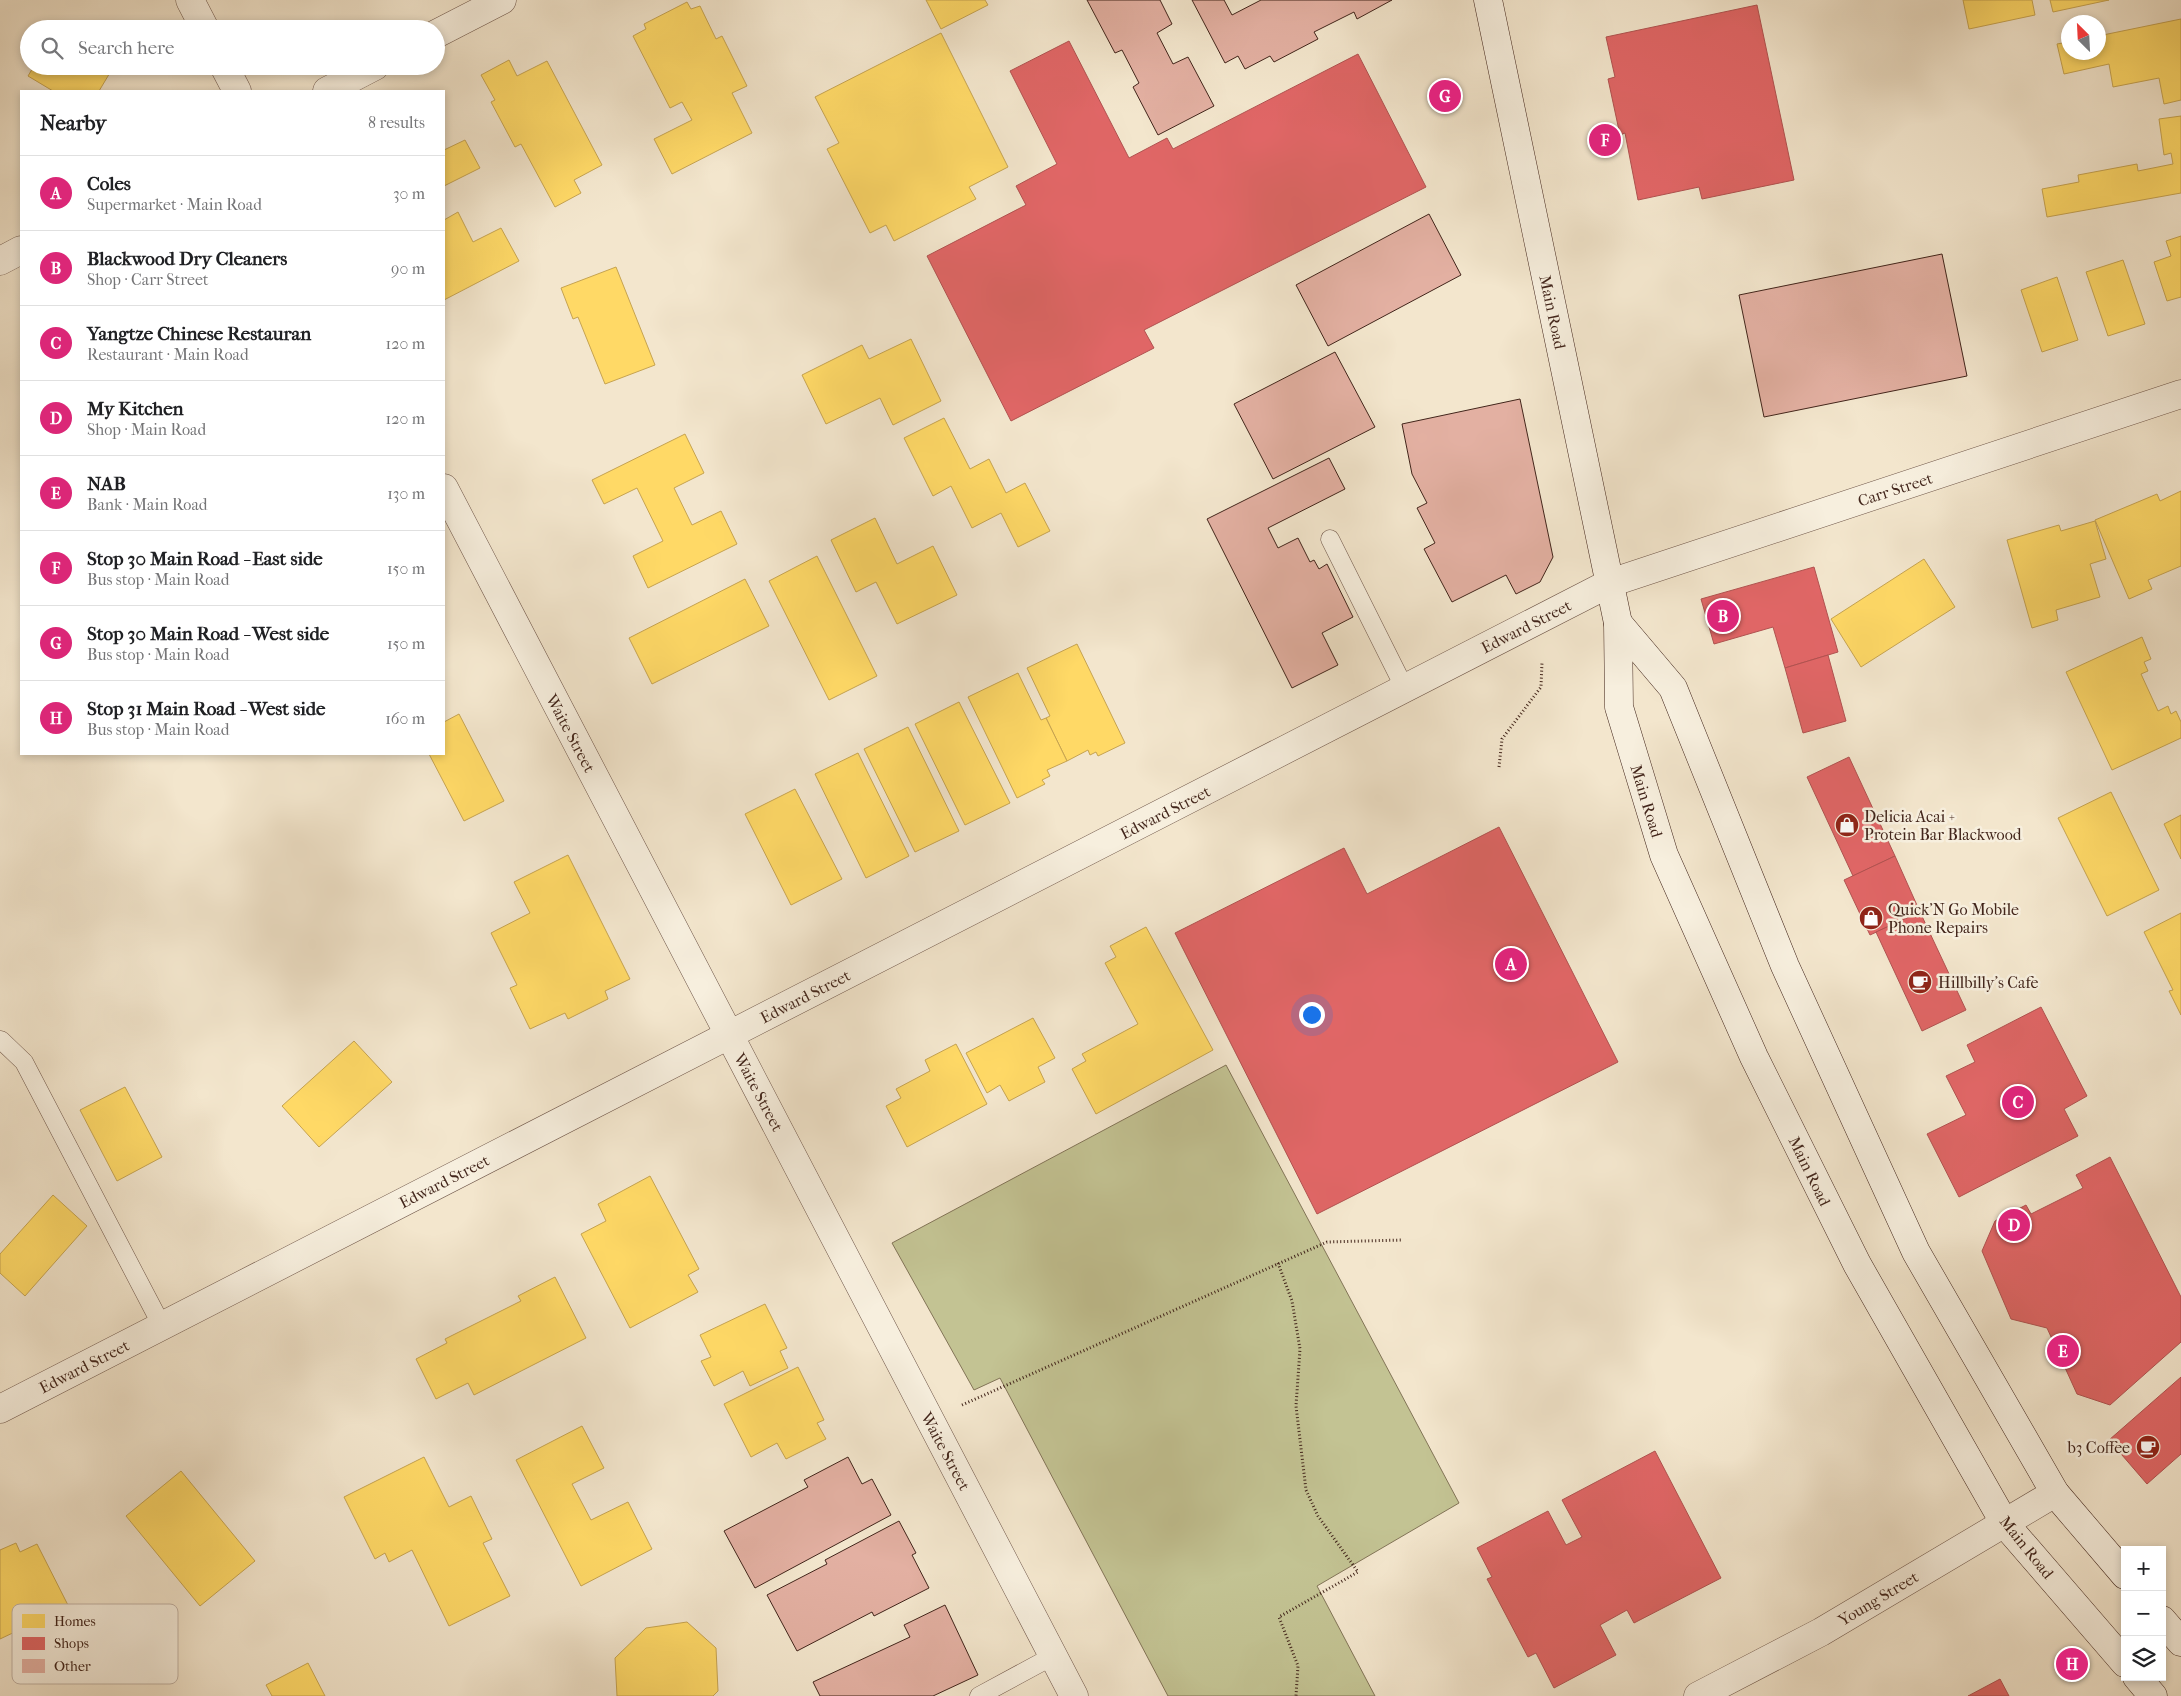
<!DOCTYPE html>
<html lang="en">
<head>
<meta charset="utf-8">
<style>
  :root { --surface:#fff; --page:#f6f6f6; --text:#202124; --muted:#757577; --line:#e0e0e0; --accent:#db2777 }
  body { margin:0; font-family:"IM FELL French Canon",serif; background:var(--page); color:var(--text) }
  .controls { position:absolute; right:15px; bottom:15px; display:grid; overflow:hidden; border-radius:0px; box-shadow:0 2px 8px #0003 }
  .controls button { width:45px; height:45px; display:grid; place-items:center; padding:0; border:0; border-bottom:1px solid var(--line); background:var(--surface); color:var(--text); font:25px sans-serif }
  .compass { position:absolute; left:2061px; top:15px; width:45px; height:45px; border-radius:50%; background:var(--surface); box-shadow:0 2px 8px #0003; rotate:336deg }
  .you { position:absolute; left:1311px; top:1014px; width:18px; height:18px; margin:-12px; border:4px solid #fff; border-radius:50%; background:#1a73e8; box-shadow:0 0 0 8px #1a73e833 }
  .badge { display:grid; place-items:center; width:32px; height:32px; border-radius:50%; background:var(--accent); color:#fff; font-size:16px; font-weight:700 }
  .pin { position:absolute; translate:-50% -50%; border:2px solid #fff; box-shadow:0 1px 5px #0006 }
  .list { margin:0; padding:0; list-style:none }
  h2 { display:flex; justify-content:space-between; align-items:center; height:65px; margin:0; padding:0 20px; font-size:21px }
  h2 small { font-size:16px; font-weight:400; color:var(--muted) }
  .list li { display:grid; grid-template-columns:32px 1fr auto; gap:15px; align-items:center; box-sizing:border-box; height:75px; padding:0 20px; border-top:1px solid var(--line) }
  .list b { display:block; font-size:19px; white-space:nowrap }
  .list p { margin:0; font-size:16px; white-space:nowrap; color:var(--muted) }
  .list em { font-size:16px; font-style:normal; color:var(--muted) }
  .icon { flex:none; width:28px; height:28px; fill:none; stroke:currentColor; stroke-width:2; stroke-linecap:round; stroke-linejoin:round }
  .map { position:relative; flex:none; width:2181px; height:1696px; overflow:hidden }
  .search { position:absolute; background:var(--surface); box-shadow:0 2px 8px #0003; left:20px; top:20px; width:425px; height:55px; display:flex; align-items:center; gap:12px; box-sizing:border-box; padding:0 18px; border-radius:28px; color:var(--muted); font-size:19px }
  .panel { position:absolute; background:var(--surface); box-shadow:0 2px 8px #0003; left:20px; top:90px; width:425px; height:665px; border-radius:0px }
  .map>svg:first-child { display:block }
  .green { fill:#c3c393; stroke:#827457 }
  .homes { fill:#ffd966; stroke:#c6a350 }
  .shops { fill:#e06666; stroke:#b15250 }
  .building { fill:#e3b0a2; stroke:#42251b }
  .lines { fill:none; stroke-linecap:round; stroke-linejoin:round }
  .lane-casing { stroke:#6e5548; stroke-width:19 }
  .street-casing { stroke:#6e5548; stroke-width:29 }
  .secondary-casing { stroke:#42251b; stroke-width:29 }
  .path { stroke:#42251b; stroke-width:3; stroke-dasharray:1 2.5; stroke-linecap:butt }
  .lane { stroke:#f7efde; stroke-width:18 }
  .street { stroke:#f7efde; stroke-width:28 }
  .secondary { stroke:#f7efde; stroke-width:28 }
  .labels { text-anchor:middle; stroke-width:5; stroke-linejoin:round; paint-order:stroke }
  .street-label { font-size:16px; fill:#42251b; stroke:#f7efde }
  .poi-label { font-size:16px; fill:#42251b; stroke:#f7efde; text-anchor:start }
  .key { fill:#f7efde; stroke:#c1b2a4; stroke-width:1 }
  .key-label { font-size:14px; fill:#42251b }
</style>
</head>
<body>
<div class="map">
<svg width="2181" height="1696" viewBox="0 0 2181 1696">
  <rect width="100%" height="100%" fill="#f3e6cd"/>
  <filter id="stains"><feTurbulence type="fractalNoise" baseFrequency=".004" numOctaves="4"/><feColorMatrix values="0 0 0 0 .2 0 0 0 0 .09 0 0 0 0 .02 0 0 0 .5 -.17"/></filter>
  <radialGradient id="worn" r=".72"><stop offset=".6" stop-color="#630" stop-opacity="0"/><stop offset="1" stop-color="#630" stop-opacity=".3"/></radialGradient>
  <path class="green" d="M1226 1065 1459 1503 1317 1586 1375 1696H1168L1000 1378 974 1390 892 1243Z"/>
  <g class="homes">
    <path d="M926 0H985L988 5 941 29Z"/>
    <path d="M1963 0H2032L2035 15 1969 29Z"/>
    <path d="M2050 0H2109L2053 12Z"/>
    <path d="M687 2 691 9 700 6 716 39 722 36 747 86 732 93 752 133 672 174 654 139 692 120 682 102 670 108 633 36 646 29 644 24Z"/>
    <path d="M2181 19V100L2164 104 2159 78 2113 87 2109 64 2064 74 2057 44 2068 42V52H2098V36Z"/>
    <path d="M941 33 1008 167 969 187 976 199 894 241 886 225 870 233 827 149 839 143 815 97Z"/>
    <path d="M509 60 517 76 547 61 602 165 574 180 581 193 555 207 521 144 515 147 491 102 495 100 481 75Z"/>
    <path d="M34 66H114L99 91H53L28 76Z"/>
    <path d="M2181 116V193L2047 217 2042 189 2079 182 2078 175 2137 164 2138 171 2173 164 2171 153 2164 155 2159 119Z"/>
    <path d="M465 140 480 168 444 186V150Z"/>
    <path d="M458 212 473 242 501 228 519 261 444 300V220Z"/>
    <path d="M2181 236V297L2167 301 2154 262 2171 256 2166 241Z"/>
    <path d="M2123 260 2145 324 2108 336 2086 272Z"/>
    <path d="M616 267 655 365 605 384 578 317 573 319 561 288Z"/>
    <path d="M2057 277 2078 340 2042 352 2021 290Z"/>
    <path d="M911 339 941 401 893 425 880 398 826 424 802 375 862 345 869 359Z"/>
    <path d="M944 418 970 469 989 459 1006 493 1025 483 1050 531 1018 547 1001 513 972 528 951 486 933 496 904 438Z"/>
    <path d="M685 434 704 473 674 488 692 525 721 511 737 544 648 588 633 556 663 541 637 488 604 504 592 480Z"/>
    <path d="M2181 491V566L2148 580 2152 589 2129 599 2095 520 2157 494 2160 501Z"/>
    <path d="M875 518 897 564 933 546 957 595 897 624 876 582 856 592 831 540Z"/>
    <path d="M2095 521 2106 559 2090 564 2100 597 2056 610 2058 620 2032 628 2007 540 2059 525 2061 531Z"/>
    <path d="M817 556 877 676 829 700 769 581Z"/>
    <path d="M1924 559 1955 607 1861 667 1831 619Z"/>
    <path d="M745 579 769 626 652 684 629 638Z"/>
    <path d="M2142 637 2151 659 2144 662 2148 671 2141 674 2158 711 2168 706 2171 714 2176 711 2181 722V738L2112 770 2066 672Z"/>
    <path d="M1077 644 1125 743 1098 756 1096 752 1090 755 1088 750 1067 761 1046 718 1050 716 1027 668Z"/>
    <path d="M1018 673 1041 720 1046 718 1067 761 1047 770 1050 776 1042 780 1045 784 1017 798 968 697Z"/>
    <path d="M959 702 1010 803 965 825 915 724Z"/>
    <path d="M459 714 504 801 464 821 429 754H444V722Z"/>
    <path d="M908 727 959 831 915 852 864 749Z"/>
    <path d="M858 753 909 856 866 878 815 774Z"/>
    <path d="M795 789 842 879 791 905 745 814Z"/>
    <path d="M2111 792 2159 890 2107 916 2058 818Z"/>
    <path d="M2181 815V859L2164 824Z"/>
    <path d="M568 855 630 979 605 991 608 999 568 1019 565 1013 530 1029 510 988 517 985 491 933 530 913 514 882Z"/>
    <path d="M2181 913V1015L2169 991 2173 990 2144 932Z"/>
    <path d="M1146 927 1213 1050 1096 1114 1072 1069 1086 1061 1082 1054 1138 1024 1105 963 1116 957 1110 946Z"/>
    <path d="M1033 1018 1055 1058 1038 1067 1045 1082 1009 1101 1000 1085 987 1093 966 1053Z"/>
    <path d="M354 1041 392 1082 319 1147 282 1106Z"/>
    <path d="M956 1044 987 1104 907 1147 886 1106 901 1098 896 1089 930 1071 925 1060Z"/>
    <path d="M125 1087 162 1157 117 1181 80 1110Z"/>
    <path d="M650 1176 699 1269 688 1275 698 1292 630 1328 581 1234 606 1221 598 1204Z"/>
    <path d="M53 1195 87 1226 25 1296 0 1273V1254Z"/>
    <path d="M555 1277 586 1338 474 1395 468 1383 436 1399 416 1359 447 1343 445 1339 521 1301 518 1296Z"/>
    <path d="M765 1304 787 1348 780 1351 788 1368 750 1386 743 1371 714 1386 701 1361 711 1357 700 1335Z"/>
    <path d="M798 1367 824 1420 817 1423 826 1439 786 1459 777 1443 751 1457 724 1404Z"/>
    <path d="M582 1426 604 1468 572 1484 591 1520 628 1502 652 1549 581 1586 516 1460Z"/>
    <path d="M424 1457 449 1507 471 1496 492 1539 483 1543 510 1596 449 1626 412 1550 389 1562 385 1553 375 1559 344 1497Z"/>
    <path d="M181 1471 255 1561 200 1606 126 1516Z"/>
    <path d="M16 1543 20 1552 37 1544 73 1615 23 1639 19 1630 0 1639V1550Z"/>
    <path d="M687 1622 716 1648 718 1691 713 1696H617L615 1658 646 1628Z"/>
    <path d="M308 1663 325 1696H272L266 1685Z"/>
  </g>
  <g class="shops">
    <path d="M1757 5 1794 180 1702 199 1699 187 1638 200 1625 133 1620 135 1608 79 1615 77 1606 37Z"/>
    <path d="M1069 41 1129 158 1167 138 1173 149 1358 54 1426 187 1144 330 1154 348 1011 421 927 256 1026 205 1016 186 1057 164 1010 71Z"/>
    <path d="M1814 567 1838 652 1785 668 1773 627 1714 644 1701 599Z"/>
    <path d="M1828 655 1846 721 1803 733 1785 668Z"/>
    <path d="M1849 757 1895 856 1853 876 1807 777Z"/>
    <path d="M1499 827 1618 1062 1317 1214 1175 933 1344 848 1367 894Z"/>
    <path d="M1895 856 1920 912 1870 935 1844 880Z"/>
    <path d="M1920 912 1966 1010 1922 1031 1876 932Z"/>
    <path d="M2041 1007 2087 1096 2064 1109 2078 1136 1959 1197 1927 1134 1966 1115 1946 1076 1975 1062 1967 1045Z"/>
    <path d="M2110 1157 2181 1297V1342L2110 1405 2077 1394 2047 1328 2011 1319 1982 1251 1995 1221 2026 1205 2031 1214 2083 1188 2076 1175Z"/>
    <path d="M2181 1377V1454L2147 1484 2109 1440Z"/>
    <path d="M1655 1451 1721 1578 1634 1623 1627 1610 1600 1625 1616 1655 1554 1688 1536 1653 1528 1657 1487 1579 1492 1577 1477 1548 1548 1511 1566 1545 1582 1537 1562 1500Z"/>
    <path d="M2000 1679 2009 1696H1968Z"/>
  </g>
  <g class="building">
    <path d="M1087 0H1160L1172 24 1157 33 1173 64 1188 57 1214 106 1158 135 1133 87 1139 83 1122 50 1115 53Z"/>
    <path d="M1192 0H1224L1232 15 1261 0H1392L1357 19 1354 12 1314 32 1318 39 1274 62 1270 56 1245 69 1238 56 1225 63Z"/>
    <path d="M1429 214 1461 275 1328 346 1296 285Z"/>
    <path d="M1942 254 1967 376 1764 417 1739 295Z"/>
    <path d="M1335 352 1375 427 1273 479 1234 404Z"/>
    <path d="M1520 399 1553 557 1540 582 1516 594 1506 575 1452 602 1424 549 1435 543 1417 508 1427 503 1412 474 1402 424Z"/>
    <path d="M1329 458 1345 489 1268 528 1278 548 1298 538 1310 562 1314 560 1319 569 1327 564 1353 617 1322 633 1338 665 1292 688 1207 519Z"/>
    <path d="M848 1457 862 1484 872 1479 891 1515 755 1588 724 1531 808 1487 804 1480Z"/>
    <path d="M899 1521 916 1553 912 1555 929 1588 874 1616 872 1612 797 1651 767 1595 827 1564 825 1560Z"/>
    <path d="M945 1605 978 1675 933 1696H820L813 1682 910 1637 904 1625Z"/>
  </g>
  <g class="lines">
    <g class="lane-casing">
      <g id="lane">
        <path d="M1330 539 1405 689"/>
        <path d="M1 1040 24 1062 162 1326"/>
        <path d="M979 1696 1053 1656"/>
      </g>
    </g>
    <g class="street-casing">
      <g id="street">
        <path d="M190 0 205 29"/>
        <path d="M436 34 502 0"/>
        <path d="M224 66 237 91"/>
        <path d="M327 91 375 66"/>
        <path d="M0 261 21 250"/>
        <path d="M444 488 1074 1696"/>
        <path d="M0 1409 1610 583 2181 394"/>
        <path d="M1698 1696 1821 1632 2055 1493"/>
      </g>
    </g>
    <g class="secondary-casing">
      <g id="secondary">
        <path d="M1488 0 1618 623 1619 707 1664 855 1754 1057 1857 1264 2005 1524 2125 1663"/>
        <path d="M1618 623 1673 688 1785 966 1916 1252 2055 1493 2125 1575"/>
        <path d="M2162 1620 2181 1642"/>
        <path d="M2137 1677 2153 1696"/>
      </g>
    </g>
    <g class="path">
      <path d="M1499 767 1502 739 1541 687 1542 662"/>
      <path d="M1278 1263 1292 1301 1300 1349 1296 1406 1306 1490 1318 1516 1358 1572 1279 1617 1298 1666 1296 1696"/>
      <path d="M962 1405 1327 1242 1402 1240"/>
    </g>
    <use href="#lane" class="lane"/>
    <use href="#street" class="street"/>
    <use href="#secondary" class="secondary"/>
  </g>
  <defs>
    <g id="shop-disc" transform="scale(1.25)"><circle r="9.5" fill="#8f2418" stroke="#f7efde"/><path d="M-5-2.5h2.3a2.7 3.5 0 0 1 5.4 0H5L5.5 6h-11ZM-1.5-2.5h3a1.5 2.3 0 0 0-3 0Z" fill="#fff"/></g>
    <g id="cafe-disc" transform="scale(1.25)"><circle r="9.5" fill="#8f2418" stroke="#f7efde"/><path d="M-5.5-4.5H6V0H3Q3 3.5 0 3.5H-2.5Q-5.5 3.5-5.5 0ZM3-3.2v2h1.7v-2ZM-6 4.5H4V6H-6Z" fill="#fff"/></g>
  </defs>
  <g fill-rule="evenodd">
    <use href="#shop-disc" x="1847" y="825"/>
    <use href="#shop-disc" x="1871" y="918"/>
    <use href="#cafe-disc" x="1920" y="982"/>
    <use href="#cafe-disc" x="2148" y="1447"/>
  </g>
  <g class="labels">
    <g class="street-label">
      <text transform="translate(1553 312) rotate(78)" y="6">Main Road</text>
      <text transform="translate(1895 489) rotate(-18)" y="6">Carr Street</text>
      <text transform="translate(1526 626) rotate(-27)" y="6">Edward Street</text>
      <text transform="translate(571 733) rotate(62)" y="6">Waite Street</text>
      <text transform="translate(1647 801) rotate(73)" y="6">Main Road</text>
      <text transform="translate(1165 812) rotate(-27)" y="6">Edward Street</text>
      <text transform="translate(805 996) rotate(-27)" y="6">Edward Street</text>
      <text transform="translate(759 1092) rotate(62)" y="6">Waite Street</text>
      <text transform="translate(1810 1171) rotate(64)" y="6">Main Road</text>
      <text transform="translate(444 1181) rotate(-27)" y="6">Edward Street</text>
      <text transform="translate(84 1366) rotate(-27)" y="6">Edward Street</text>
      <text transform="translate(946 1451) rotate(62)" y="6">Waite Street</text>
      <text transform="translate(2027 1547) rotate(51)" y="6">Main Road</text>
      <text transform="translate(1878 1598) rotate(-31)" y="6">Young Street</text>
    </g>
    <g class="poi-label">
      <text x="1864" y="822">Delicia Acai +<tspan x="1864" dy="18">Protein Bar Blackwood</tspan></text>
      <text x="1888" y="915">Quick'N Go Mobile<tspan x="1888" dy="18">Phone Repairs</tspan></text>
      <text x="1938" y="988">Hillbilly's Cafe</text>
      <text x="2130" y="1453" text-anchor="end">b3 Coffee</text>
    </g>
  </g>
  <rect x="12" y="1604" width="166" height="80" rx="8" class="key"/>
  <rect x="22" y="1614" width="23" height="14" fill="#ffd966"/>
  <rect x="22" y="1637" width="23" height="13" fill="#e06666"/>
  <rect x="22" y="1659" width="23" height="14" fill="#e3b0a2"/>
  <g class="key-label">
    <text x="54" y="1626">Homes</text>
    <text x="54" y="1648">Shops</text>
    <text x="54" y="1671">Other</text>
  </g>
  <rect width="100%" height="100%" filter="url(#stains)"/>
  <rect width="100%" height="100%" fill="url(#worn)"/>
</svg>
<div class="controls">
<button>+</button>
<button>−</button>
<button><svg class="icon" aria-label="layers" viewBox="0 0 24 24"><path d="M12 4l9 5-9 5-9-5zM3 14l9 5 9-5"/></svg></button>
</div>
<svg class="compass" viewBox="-18 -18 36 36"><path d="M0-13l5 13h-10z" fill="#e53935"/><path d="M0 13l5-13h-10z" fill="#757577"/></svg>
<div class="you"></div>
<div class="pin badge" style="left:1511px;top:964px">A</div>
<div class="pin badge" style="left:1723px;top:616px">B</div>
<div class="pin badge" style="left:2018px;top:1102px">C</div>
<div class="pin badge" style="left:2014px;top:1225px">D</div>
<div class="pin badge" style="left:2063px;top:1351px">E</div>
<div class="pin badge" style="left:1605px;top:140px">F</div>
<div class="pin badge" style="left:1445px;top:96px">G</div>
<div class="pin badge" style="left:2072px;top:1664px">H</div>
<div class="search"><svg class="icon" aria-label="search" viewBox="0 0 24 24"><circle cx="10" cy="10" r="6"/><path d="M15 15l6 6"/></svg>Search here</div>
<section class="panel">
<h2>Nearby<small>8 results</small></h2>
<ul class="list">
<li><span class="badge">A</span><div><b>Coles</b><p>Supermarket · Main Road</p></div><em>30 m</em></li>
<li><span class="badge">B</span><div><b>Blackwood Dry Cleaners</b><p>Shop · Carr Street</p></div><em>90 m</em></li>
<li><span class="badge">C</span><div><b>Yangtze Chinese Restauran</b><p>Restaurant · Main Road</p></div><em>120 m</em></li>
<li><span class="badge">D</span><div><b>My Kitchen</b><p>Shop · Main Road</p></div><em>120 m</em></li>
<li><span class="badge">E</span><div><b>NAB</b><p>Bank · Main Road</p></div><em>130 m</em></li>
<li><span class="badge">F</span><div><b>Stop 30 Main Road - East side</b><p>Bus stop · Main Road</p></div><em>150 m</em></li>
<li><span class="badge">G</span><div><b>Stop 30 Main Road - West side</b><p>Bus stop · Main Road</p></div><em>150 m</em></li>
<li><span class="badge">H</span><div><b>Stop 31 Main Road - West side</b><p>Bus stop · Main Road</p></div><em>160 m</em></li>
</ul>
</section>
</div>
</body>
</html>
